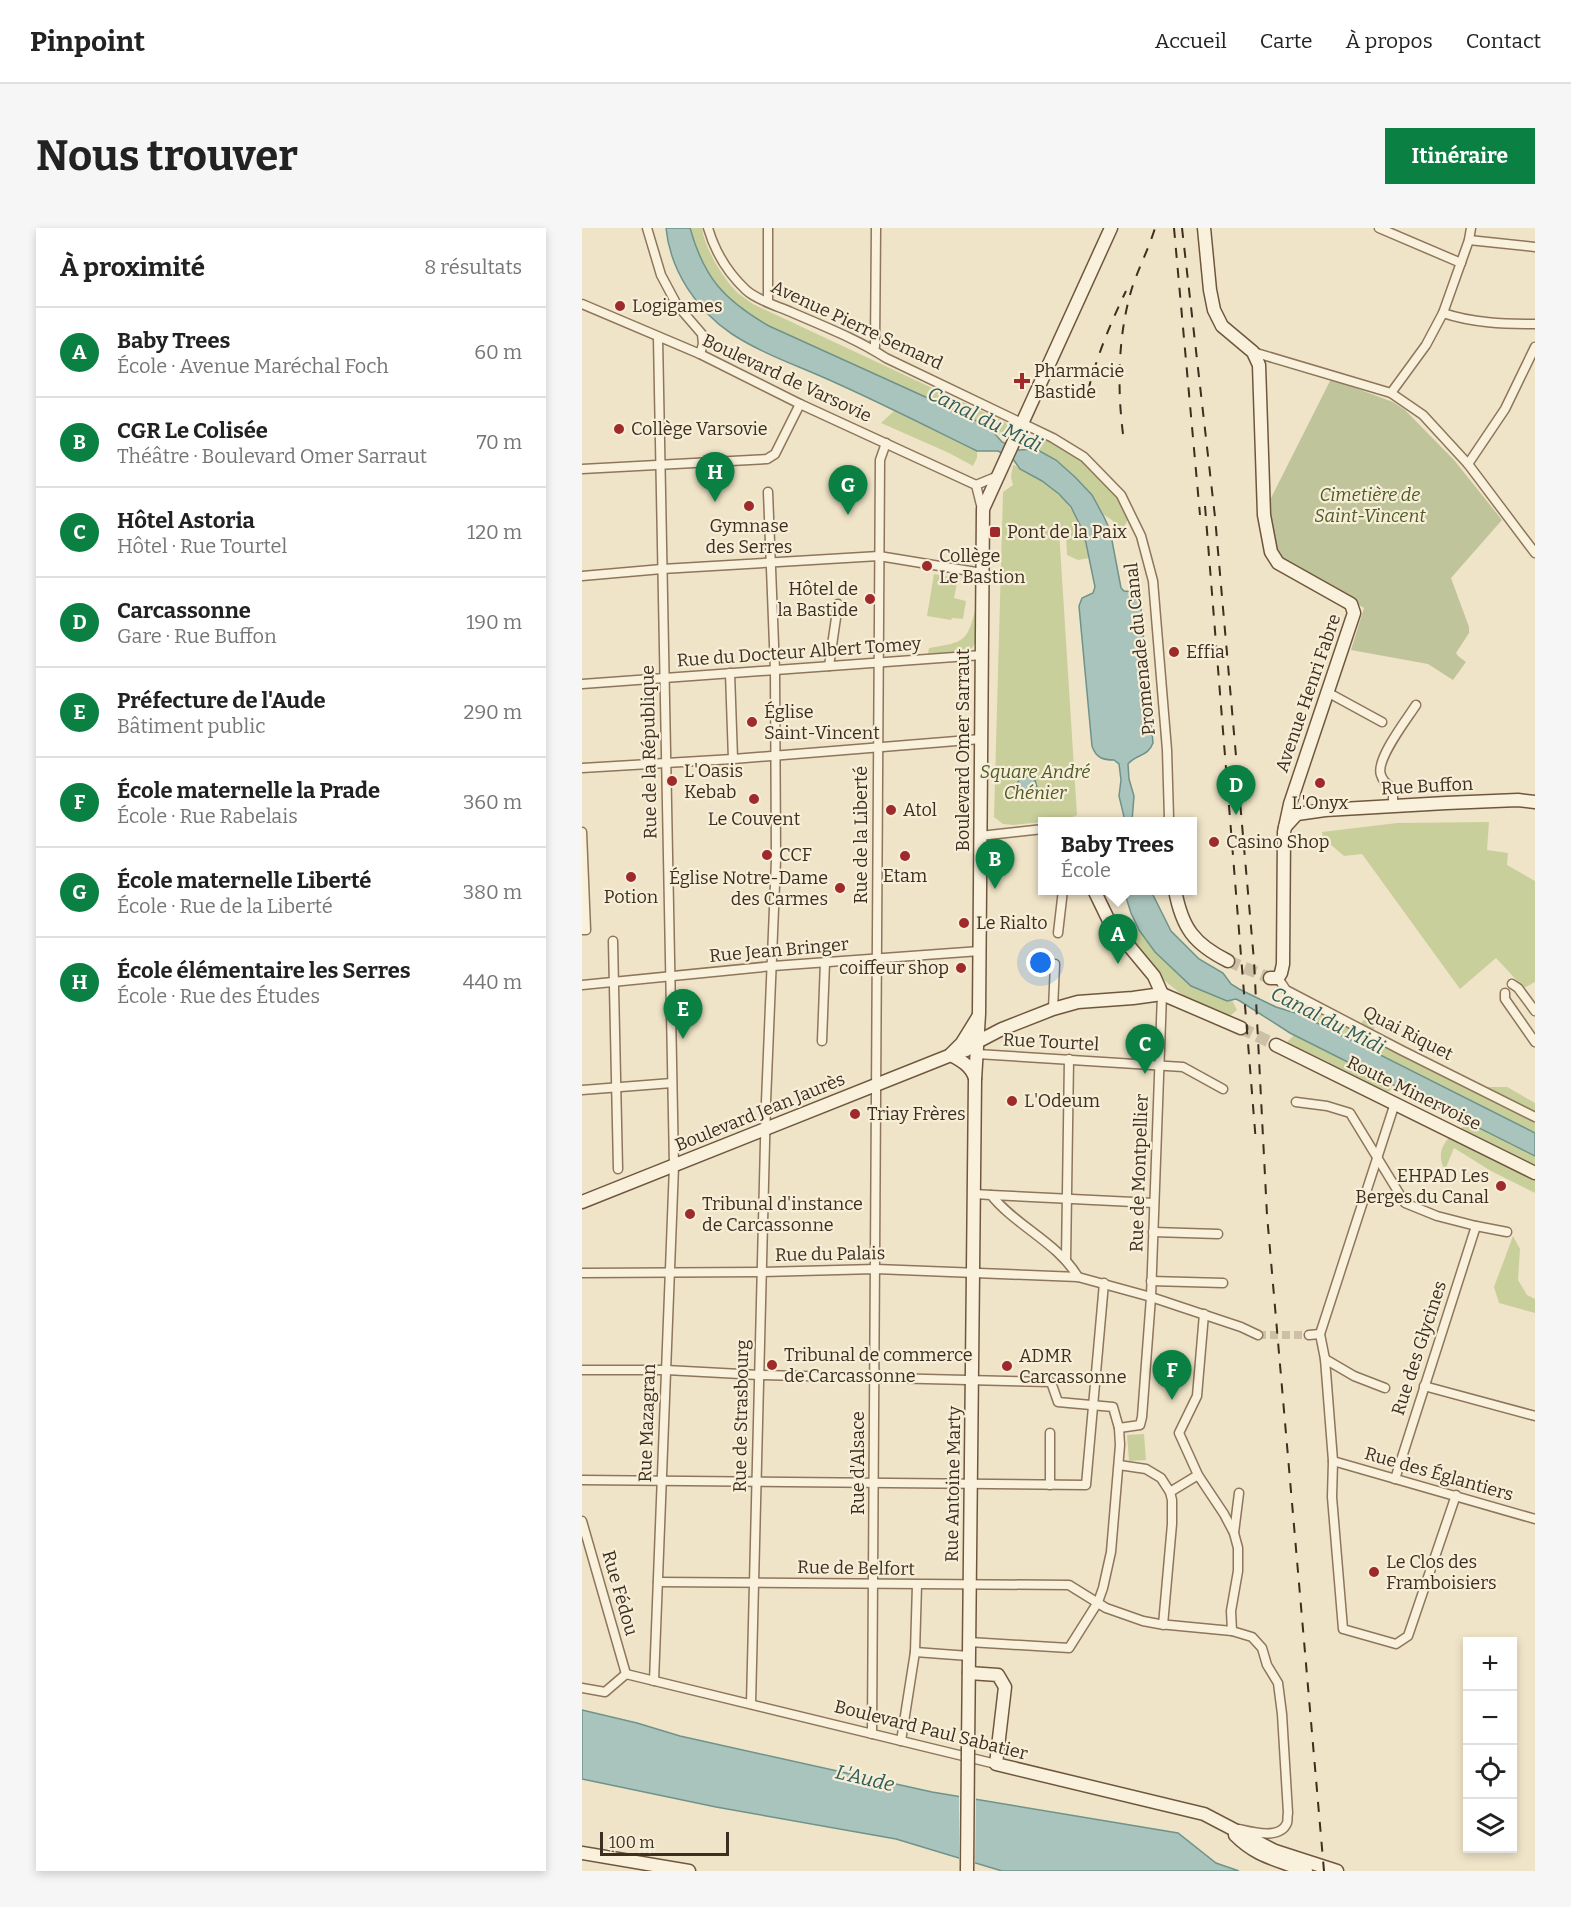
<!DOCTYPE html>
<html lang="fr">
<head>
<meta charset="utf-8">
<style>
  :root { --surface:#fff; --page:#f6f6f6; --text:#222; --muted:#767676; --line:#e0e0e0; --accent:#0b8043 }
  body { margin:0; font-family:Bitter,serif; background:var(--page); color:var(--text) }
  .controls { position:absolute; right:18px; bottom:18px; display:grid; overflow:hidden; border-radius:0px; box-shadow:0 3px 9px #0003 }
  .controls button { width:54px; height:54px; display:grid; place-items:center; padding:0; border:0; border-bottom:2px solid var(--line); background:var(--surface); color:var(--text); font:30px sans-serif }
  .scale { position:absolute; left:18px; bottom:15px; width:129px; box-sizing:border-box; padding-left:6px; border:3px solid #3d2e20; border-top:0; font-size:16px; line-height:21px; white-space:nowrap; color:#3d2e20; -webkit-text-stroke:4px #f7eed8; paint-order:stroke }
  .you { position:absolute; left:459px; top:735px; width:21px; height:21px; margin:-15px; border:4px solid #fff; border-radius:50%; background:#1a73e8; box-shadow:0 0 0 9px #1a73e833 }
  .badge { display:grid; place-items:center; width:39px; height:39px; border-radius:50%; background:var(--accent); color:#fff; font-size:20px; font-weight:700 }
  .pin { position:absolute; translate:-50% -50px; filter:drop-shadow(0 2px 3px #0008) }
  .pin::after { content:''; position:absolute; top:32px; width:21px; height:18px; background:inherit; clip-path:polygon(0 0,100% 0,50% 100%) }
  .popup { position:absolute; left:456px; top:589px; width:159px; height:78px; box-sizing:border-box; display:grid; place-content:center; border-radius:0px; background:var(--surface); filter:drop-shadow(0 2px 4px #0005); font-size:20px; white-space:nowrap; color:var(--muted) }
  .popup b { font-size:22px; color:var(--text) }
  .popup::after { content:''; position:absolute; left:50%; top:100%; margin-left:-12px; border:12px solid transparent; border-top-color:var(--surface) }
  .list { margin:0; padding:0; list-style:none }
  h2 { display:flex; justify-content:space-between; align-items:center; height:78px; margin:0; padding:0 24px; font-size:26px }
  h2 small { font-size:20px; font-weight:400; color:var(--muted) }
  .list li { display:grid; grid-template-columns:39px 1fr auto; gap:18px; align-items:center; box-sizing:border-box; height:90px; padding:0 24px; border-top:2px solid var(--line) }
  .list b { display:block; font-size:22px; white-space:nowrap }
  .list p { margin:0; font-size:20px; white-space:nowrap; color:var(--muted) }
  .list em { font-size:20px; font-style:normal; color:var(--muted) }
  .icon { flex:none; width:33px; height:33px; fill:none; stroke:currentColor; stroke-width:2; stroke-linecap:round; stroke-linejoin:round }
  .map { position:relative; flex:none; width:953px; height:1643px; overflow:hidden; border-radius:0px }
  header { display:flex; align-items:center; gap:36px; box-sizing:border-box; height:84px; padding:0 30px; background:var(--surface); border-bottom:2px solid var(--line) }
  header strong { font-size:28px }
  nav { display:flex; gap:33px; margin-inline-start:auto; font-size:21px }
  .intro { display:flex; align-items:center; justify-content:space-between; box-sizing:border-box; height:144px; padding:0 36px }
  h1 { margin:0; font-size:42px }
  .button { padding:15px 27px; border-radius:0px; background:var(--accent); color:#fff; font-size:21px; font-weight:700 }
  main { display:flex; gap:36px; padding:0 36px }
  aside { flex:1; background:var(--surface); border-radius:0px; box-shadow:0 3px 9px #0003 }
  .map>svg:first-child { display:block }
  .green { fill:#c9cf9b }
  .cemetery { fill:#bfc49a }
  .water { fill:#a9c4bc; stroke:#6f938a; stroke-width:1.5 }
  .pier { fill:#f0e4c8 }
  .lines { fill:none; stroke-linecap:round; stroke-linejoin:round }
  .street-tunnel { stroke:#ccc0a6; stroke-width:8; stroke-dasharray:8 4; stroke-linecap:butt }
  .secondary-tunnel { stroke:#ccc0a6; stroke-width:12; stroke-dasharray:12 6; stroke-linecap:butt }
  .street-casing { stroke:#8d765c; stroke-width:11 }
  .secondary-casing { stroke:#6f573f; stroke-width:15 }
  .street { stroke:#faf1dc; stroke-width:8 }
  .secondary { stroke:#faf1dc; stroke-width:12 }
  .rail { stroke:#3d2e20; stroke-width:2; stroke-dasharray:10 10; stroke-linecap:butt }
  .secondary-bridge-casing { stroke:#6f573f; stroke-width:15; stroke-linecap:butt }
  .secondary-bridge { stroke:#faf1dc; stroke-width:12 }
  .poi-dot { fill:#9e2a2b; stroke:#f7eed8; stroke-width:2 }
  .labels { text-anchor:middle; stroke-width:4.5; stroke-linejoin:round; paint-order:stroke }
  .poi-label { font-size:18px; fill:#3d2e20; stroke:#f7eed8; text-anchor:start }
  .street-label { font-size:18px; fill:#3d2e20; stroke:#f7eed8 }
  .park-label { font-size:18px; font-style:italic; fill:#4d5a26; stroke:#f7eed8 }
  .water-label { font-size:20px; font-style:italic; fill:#2f5d5a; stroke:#f7eed8 }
</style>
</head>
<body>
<header>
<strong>Pinpoint</strong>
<nav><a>Accueil</a><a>Carte</a><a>À propos</a><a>Contact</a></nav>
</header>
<div class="intro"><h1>Nous trouver</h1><a class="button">Itinéraire</a></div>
<main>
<aside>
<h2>À proximité<small>8 résultats</small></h2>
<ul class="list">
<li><span class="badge">A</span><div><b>Baby Trees</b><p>École · Avenue Maréchal Foch</p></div><em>60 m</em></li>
<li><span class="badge">B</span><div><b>CGR Le Colisée</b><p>Théâtre · Boulevard Omer Sarraut</p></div><em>70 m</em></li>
<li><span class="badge">C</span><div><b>Hôtel Astoria</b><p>Hôtel · Rue Tourtel</p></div><em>120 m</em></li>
<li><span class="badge">D</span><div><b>Carcassonne</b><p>Gare · Rue Buffon</p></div><em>190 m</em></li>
<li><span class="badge">E</span><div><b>Préfecture de l'Aude</b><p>Bâtiment public</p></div><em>290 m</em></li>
<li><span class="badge">F</span><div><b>École maternelle la Prade</b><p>École · Rue Rabelais</p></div><em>360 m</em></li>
<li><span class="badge">G</span><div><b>École maternelle Liberté</b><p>École · Rue de la Liberté</p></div><em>380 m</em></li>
<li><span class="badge">H</span><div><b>École élémentaire les Serres</b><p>École · Rue des Études</p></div><em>440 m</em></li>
</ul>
</aside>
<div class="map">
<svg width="953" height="1643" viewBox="0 0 953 1643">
  <rect width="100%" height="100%" fill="#f0e4c8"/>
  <g class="green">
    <path d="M108 0H120C122 18 139 47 152 61 157 67 165 71 171 76L423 194 426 198 422 210 408 200 381 186C335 165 289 144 243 123 211 109 168 94 144 68 125 48 115 26 108 0Z"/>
    <path d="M312 183 395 223V230L391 238 367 225 299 195Z"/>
    <path d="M457 208 502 229 540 273 547 290 538 306 530 292 522 287 510 267 493 249 474 232 454 221 452 214Z"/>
    <path d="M431 237C438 239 445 244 451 248 486 267 500 292 507 330L496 332 485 327 484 307 477 302 495 587 487 591 431 597 421 596 412 589 421 264 431 257 429 249Z"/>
    <path d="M352 346 376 350 372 370 384 373 381 391 370 390 369 392 345 388Z"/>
    <path d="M394 379C394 393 399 414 387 423L346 426 347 420C382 414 385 415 394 379Z"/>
    <path d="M907 594 905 622 926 625 925 637 953 653V754L942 760 914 730 878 761 780 626 762 628 741 610 740 604 815 595Z"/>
    <path d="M546 696C564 705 561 712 574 725 596 749 617 763 647 773L650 772 655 782 644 791 604 770 577 748 543 706 540 700Z"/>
    <path d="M706 766 773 801 783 791 792 798V805L901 859H925L953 875V905L717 786 706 783 704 769Z"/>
    <path d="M712 807 811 857 808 863 802 865 755 843 746 834 737 830 725 829 704 819 706 813Z"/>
    <path d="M889 896 953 928V965L909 943 872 920 863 942C850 922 870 901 889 896Z"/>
    <path d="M931 1008 938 1021 936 1052 945 1067 953 1071V1085L917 1075 912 1059Z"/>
    <path d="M562 1206 564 1232 547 1233 545 1207Z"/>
  </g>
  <path class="cemetery" d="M749 151 811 174 823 182 872 232 920 292 869 350 887 399V405L874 425 876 428 884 434 871 452 846 436 769 422 782 380 701 331 693 320 686 276Z"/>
  <g class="water">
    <path d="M84 0H108C122 50 142 72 187 98L381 186 408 200 420 214 437 222 454 221 474 232 493 249 510 267 522 289 528 302 539 360 542 363 553 364 558 370 571 515C566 529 554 526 546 536L547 551 552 568 550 593H543L537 568 539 552 537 536 532 532C521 532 514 530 510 518L497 378 500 370 511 365 513 359 504 315 499 299 489 279 477 266 460 253 438 241 431 231 416 223H395C348 200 301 176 254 155 220 139 182 127 150 106 115 83 88 42 84 0Z"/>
    <path d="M445 549 453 552 455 559 450 564C442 564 437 564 435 556L437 552Z"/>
    <path d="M542 663H569L589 703 617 731 641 745 649 756 657 761 694 779 717 786 953 905V928L708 805 658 773 654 771 645 773 609 758 573 724 557 702 549 685Z"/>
    <path d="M0 1482 55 1495 98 1508 350 1564 596 1605 634 1635 657 1643H420L314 1611 134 1579 0 1551Z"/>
  </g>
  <path class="pier" d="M377 1566 394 1568 393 1638 377 1633Z"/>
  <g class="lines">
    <path class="street-tunnel" d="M676 1107H727"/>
    <g class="secondary-tunnel">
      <path d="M646 733 688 750"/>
      <path d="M659 800 694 817"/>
    </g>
    <g class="street-casing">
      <g id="street">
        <path d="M65 0 79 47 95 77 120 106 121 116 118 126"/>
        <path d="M126 0C133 24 146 45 164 62 175 72 195 78 209 84 241 98 275 111 304 130L471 210 502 229 539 267 559 308 571 353 585 522 587 590 586 594"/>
        <path d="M797 0 879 35"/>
        <path d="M887 12 953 19"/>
        <path d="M186 74V0"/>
        <path d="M0 76 118 126 218 176 394 257 400 281"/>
        <path d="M861 85C891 95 921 96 953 96"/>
        <path d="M292 122 293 118 294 0"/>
        <path d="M671 124 809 165 841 187 886 236 953 325"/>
        <path d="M809 165 844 117 861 85 887 12 889 0"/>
        <path d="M886 236 923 181 953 119"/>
        <path d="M0 241 185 231 193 226 218 176"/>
        <path d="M394 257 416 248"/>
        <path d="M0 348 80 341 297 328 400 345"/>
        <path d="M247 438 256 376"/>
        <path d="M148 445 151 531"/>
        <path d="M0 456 400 427"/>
        <path d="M745 464 800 494"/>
        <path d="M0 540 151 531 399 511"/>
        <path d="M811 578V561C806 557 801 554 799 547 793 532 825 491 834 477"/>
        <path d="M0 604 4 702H0"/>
        <path d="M398 608 461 601"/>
        <path d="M476 705 481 662"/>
        <path d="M31 713 36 941"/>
        <path d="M696 750 704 762 819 822 953 889"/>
        <path d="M930 756 936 760 953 783"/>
        <path d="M0 757 191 738 398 723"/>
        <path d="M923 765V771L953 814"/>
        <path d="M471 781 473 736"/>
        <path d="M240 813 243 734"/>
        <path d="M395 826 601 839 641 861"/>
        <path d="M0 862 90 855"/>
        <path d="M714 874 745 878 768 885 823 975 855 988 894 998 925 1004"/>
        <path d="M813 875 738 1106 743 1131 751 1233 750 1269 761 1401 814 1416 826 1408 874 1267"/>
        <path d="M392 966 409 967C434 998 476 1015 496 1049"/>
        <path d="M409 967 572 975"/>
        <path d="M571 1004 636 1006"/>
        <path d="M484 1032 487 831"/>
        <path d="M0 1045 179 1044 294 1041 496 1049 569 1069 659 1099 676 1107"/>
        <path d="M569 1053 641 1055"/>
        <path d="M622 1086 615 1168 597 1205 616 1247 642 1286 652 1305"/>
        <path d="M727 1107 738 1106"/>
        <path d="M743 1131 772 1148 803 1160"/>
        <path d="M0 1142H84L177 1147 469 1154 476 1174 531 1179 537 1200 538 1217 529 1324 521 1360 516 1374 487 1420 387 1414"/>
        <path d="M842 1158 953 1188"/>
        <path d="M537 1200 558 1197 560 1189 569 1069 580 766"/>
        <path d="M751 1233 953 1291"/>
        <path d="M537 1237 564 1241 579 1250 588 1264 590 1272V1296L581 1397"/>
        <path d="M813 1251 894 998"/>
        <path d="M0 1252 504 1257 522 1055"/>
        <path d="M468 1257V1205"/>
        <path d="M588 1264 616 1247"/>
        <path d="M0 1293 44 1446"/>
        <path d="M76 1354 487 1357 524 1380 561 1393 577 1396 650 1403 670 1409 680 1420 685 1437 696 1455 700 1486 706 1585C705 1589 706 1592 705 1595 698 1612 670 1604 657 1601"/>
        <path d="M650 1403 649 1383 656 1343V1320L652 1305 657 1265"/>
        <path d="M333 1424 387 1428"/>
        <path d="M44 1446 414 1536"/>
        <path d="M72 1453 92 938 76 110"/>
        <path d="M0 1460 23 1464 44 1446"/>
        <path d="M169 1476 184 874 194 632 193 442 186 264"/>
        <path d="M290 1506 298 232 304 215"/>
        <path d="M319 1513 333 1424 335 1357"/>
      </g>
    </g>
    <g class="secondary-casing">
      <g id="secondary">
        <path d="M622 0 628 62 632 82 640 98 671 124 677 137 682 287 689 324 696 335 769 376 772 385 708 576 702 604 701 736 699 745 696 750H688"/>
        <path d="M703 599 715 586 743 582 864 575 936 572 953 574"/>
        <path d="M512 662 528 695 572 748 580 766"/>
        <path d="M593 662C600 700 612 716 646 733"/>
        <path d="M694 817 953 945"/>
        <path d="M369 826 380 815 396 789"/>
        <path d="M369 827C380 833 389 838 393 850"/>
        <path d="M0 974 369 827 384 822 397 813 420 801 471 781 496 774 551 770 580 766 659 800"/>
        <path d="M387 1445 416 1447 423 1459 414 1536 622 1586 693 1623 755 1643"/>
        <path d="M386 1520 393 852 397 786 401 281 529 0"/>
        <path d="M653 1607C676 1630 695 1631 724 1643"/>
        <path d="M0 1625 107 1643"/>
      </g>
    </g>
    <use href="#street" class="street"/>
    <use href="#secondary" class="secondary"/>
    <g class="rail">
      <path d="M592 0 618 287"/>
      <path d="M600 0 633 289 672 733 685 987 742 1643"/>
      <path d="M506 163C515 128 528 96 544 63"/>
      <path d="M541 206C535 159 536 106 550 60 557 39 567 20 573 0"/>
      <path d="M623 278 674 915"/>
    </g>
    <g class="secondary-bridge-casing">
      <path id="secondary-bridge" d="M385 1643 386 1520"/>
    </g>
    <use href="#secondary-bridge" class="secondary-bridge"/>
  </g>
  <g class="poi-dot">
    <circle cx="38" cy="78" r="6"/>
    <path d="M437 144h6v6h6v6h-6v6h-6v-6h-6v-6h6z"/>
    <circle cx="37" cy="201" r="6"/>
    <circle cx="167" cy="278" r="6"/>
    <rect x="407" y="298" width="12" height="12" rx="3"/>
    <circle cx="345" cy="338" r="6"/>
    <circle cx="288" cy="371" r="6"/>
    <circle cx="592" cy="424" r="6"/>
    <circle cx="170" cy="494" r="6"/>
    <circle cx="90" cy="553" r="6"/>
    <circle cx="738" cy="555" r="6"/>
    <circle cx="172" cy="571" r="6"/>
    <circle cx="309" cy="582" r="6"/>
    <circle cx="632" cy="614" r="6"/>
    <circle cx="185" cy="627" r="6"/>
    <circle cx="323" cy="628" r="6"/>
    <circle cx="49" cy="649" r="6"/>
    <circle cx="258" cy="660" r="6"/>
    <circle cx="382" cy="695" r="6"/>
    <circle cx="379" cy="740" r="6"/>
    <circle cx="430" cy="873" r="6"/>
    <circle cx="273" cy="886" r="6"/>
    <circle cx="919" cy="958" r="6"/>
    <circle cx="108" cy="986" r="6"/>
    <circle cx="190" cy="1137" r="6"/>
    <circle cx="425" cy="1138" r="6"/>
    <circle cx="792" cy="1344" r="6"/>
  </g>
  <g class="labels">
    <g class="poi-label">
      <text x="50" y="84">Logigames</text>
      <text x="452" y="149">Pharmacie<tspan x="452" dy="21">Bastide</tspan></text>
      <text x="49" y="207">Collège Varsovie</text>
      <text x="167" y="304" text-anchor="middle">Gymnase<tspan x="167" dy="21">des Serres</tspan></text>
      <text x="425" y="310">Pont de la Paix</text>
      <text x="357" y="334">Collège<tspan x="357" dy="21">Le Bastion</tspan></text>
      <text x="276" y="367" text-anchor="end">Hôtel de<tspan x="276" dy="21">la Bastide</tspan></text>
      <text x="604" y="430">Effia</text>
      <text x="182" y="490">Église<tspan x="182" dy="21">Saint-Vincent</tspan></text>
      <text x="102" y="549">L'Oasis<tspan x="102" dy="21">Kebab</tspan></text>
      <text x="738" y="581" text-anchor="middle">L'Onyx</text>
      <text x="321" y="588">Atol</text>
      <text x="172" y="597" text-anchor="middle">Le Couvent</text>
      <text x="644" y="620">Casino Shop</text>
      <text x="197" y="633">CCF</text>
      <text x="323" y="654" text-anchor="middle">Etam</text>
      <text x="246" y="656" text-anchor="end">Église Notre-Dame<tspan x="246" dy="21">des Carmes</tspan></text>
      <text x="49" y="675" text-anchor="middle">Potion</text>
      <text x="394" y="701">Le Rialto</text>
      <text x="367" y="746" text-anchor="end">coiffeur shop</text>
      <text x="442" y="879">L'Odeum</text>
      <text x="285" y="892">Triay Frères</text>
      <text x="907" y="954" text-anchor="end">EHPAD Les<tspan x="907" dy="21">Berges du Canal</tspan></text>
      <text x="120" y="982">Tribunal d'instance<tspan x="120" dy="21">de Carcassonne</tspan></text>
      <text x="202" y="1133">Tribunal de commerce<tspan x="202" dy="21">de Carcassonne</tspan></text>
      <text x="437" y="1134">ADMR<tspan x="437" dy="21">Carcassonne</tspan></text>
      <text x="804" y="1340">Le Clos des<tspan x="804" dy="21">Framboisiers</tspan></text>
    </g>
    <g class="street-label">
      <text transform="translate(275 97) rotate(25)" y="6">Avenue Pierre Semard</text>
      <text transform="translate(205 150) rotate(25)" y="6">Boulevard de Varsovie</text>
      <text transform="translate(558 421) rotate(-96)" y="6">Promenade du Canal</text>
      <text transform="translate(217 424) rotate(-4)" y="6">Rue du Docteur Albert Tomey</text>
      <text transform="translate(726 465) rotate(-71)" y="6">Avenue Henri Fabre</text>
      <text transform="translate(381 522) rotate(-90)" y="6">Boulevard Omer Sarraut</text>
      <text transform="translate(67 524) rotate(-91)" y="6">Rue de la République</text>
      <text transform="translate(845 558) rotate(-3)" y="6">Rue Buffon</text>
      <text transform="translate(279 607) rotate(-90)" y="6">Rue de la Liberté</text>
      <text transform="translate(197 722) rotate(-5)" y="6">Rue Jean Bringer</text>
      <text transform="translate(826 805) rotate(27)" y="6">Quai Riquet</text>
      <text transform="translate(469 814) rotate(3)" y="6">Rue Tourtel</text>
      <text transform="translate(832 865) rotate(26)" y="6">Route Minervoise</text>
      <text transform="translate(178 884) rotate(-22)" y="6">Boulevard Jean Jaurès</text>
      <text transform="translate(557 945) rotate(-88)" y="6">Rue de Montpellier</text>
      <text transform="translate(248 1026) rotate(-1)" y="6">Rue du Palais</text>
      <text transform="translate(837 1120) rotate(-72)" y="6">Rue des Glycines</text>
      <text transform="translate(159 1188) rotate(-89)" y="6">Rue de Strasbourg</text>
      <text transform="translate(65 1195) rotate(-88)" y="6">Rue Mazagran</text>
      <text transform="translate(276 1235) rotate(-90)" y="6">Rue d'Alsace</text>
      <text transform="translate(857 1246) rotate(16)" y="6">Rue des Églantiers</text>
      <text transform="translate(371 1256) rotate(-89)" y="6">Rue Antoine Marty</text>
      <text transform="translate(274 1340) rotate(1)" y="6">Rue de Belfort</text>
      <text transform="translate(38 1365) rotate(74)" y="6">Rue Fédou</text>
      <text transform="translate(349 1502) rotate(14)" y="6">Boulevard Paul Sabatier</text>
    </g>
    <g class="park-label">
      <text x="788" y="273">Cimetière de<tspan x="788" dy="21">Saint-Vincent</tspan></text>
      <text x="453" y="550">Square André<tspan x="453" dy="21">Chénier</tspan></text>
    </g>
    <g class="water-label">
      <text transform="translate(403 191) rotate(26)" y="7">Canal du Midi</text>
      <text transform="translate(746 792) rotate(27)" y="7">Canal du Midi</text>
      <text transform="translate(283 1550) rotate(13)" y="7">L'Aude</text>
    </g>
  </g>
</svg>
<div class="controls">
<button>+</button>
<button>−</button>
<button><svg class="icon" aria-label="locate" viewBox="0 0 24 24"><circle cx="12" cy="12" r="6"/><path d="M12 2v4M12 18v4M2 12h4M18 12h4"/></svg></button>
<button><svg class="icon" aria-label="layers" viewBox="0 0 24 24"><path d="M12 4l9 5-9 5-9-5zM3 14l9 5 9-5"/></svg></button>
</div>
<div class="scale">100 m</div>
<div class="you"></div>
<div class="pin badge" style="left:536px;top:736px">A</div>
<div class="popup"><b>Baby Trees</b>École</div>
<div class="pin badge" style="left:413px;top:661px">B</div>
<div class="pin badge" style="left:563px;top:846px">C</div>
<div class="pin badge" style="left:654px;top:587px">D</div>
<div class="pin badge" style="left:101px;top:811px">E</div>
<div class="pin badge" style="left:590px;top:1172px">F</div>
<div class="pin badge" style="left:266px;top:287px">G</div>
<div class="pin badge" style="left:133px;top:274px">H</div>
</div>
</main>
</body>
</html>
